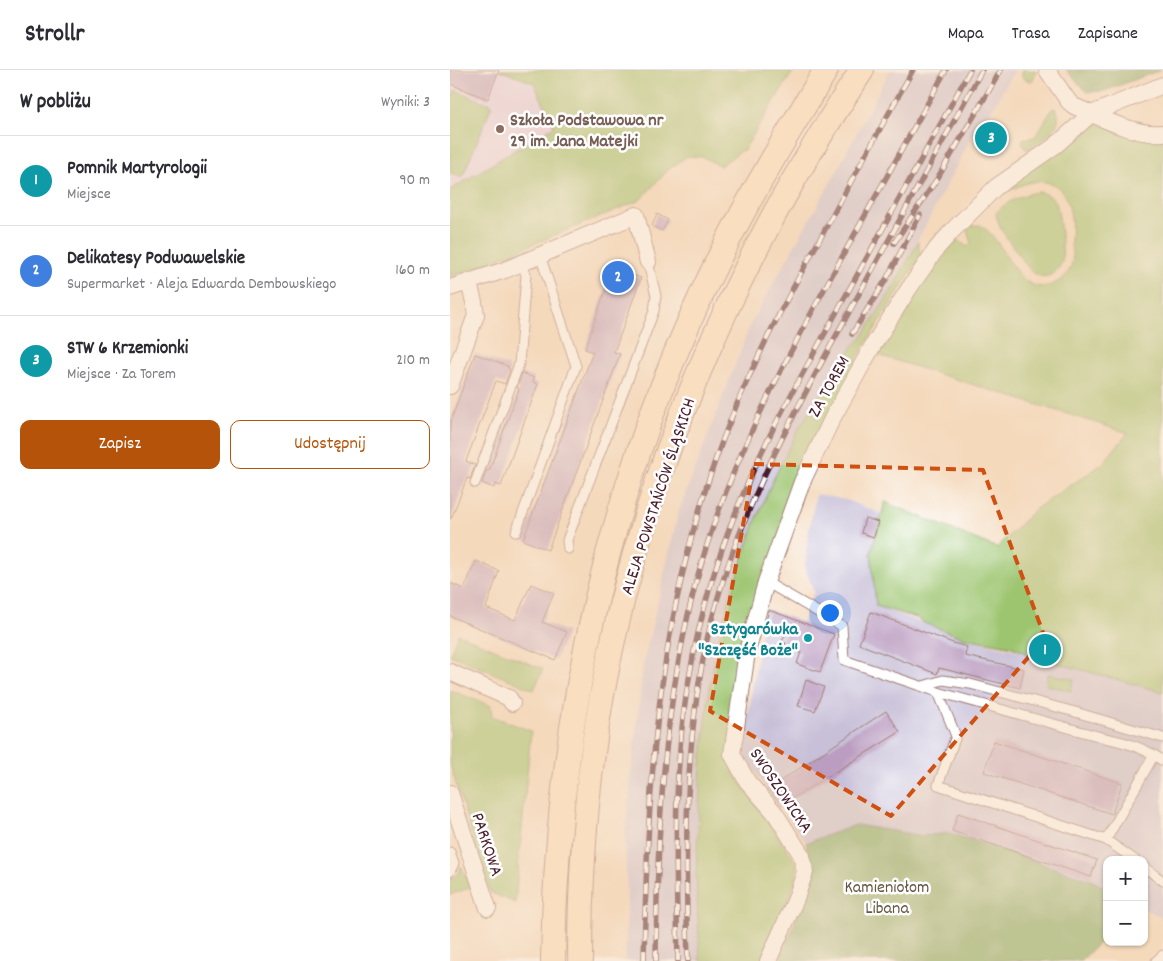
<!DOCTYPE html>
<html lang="pl">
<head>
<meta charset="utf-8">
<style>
  :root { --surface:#fff; --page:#f2f2f3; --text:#2b2b33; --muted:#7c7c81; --line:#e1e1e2; --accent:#b45309 }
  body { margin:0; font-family:Dekko,sans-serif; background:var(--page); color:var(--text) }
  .controls { position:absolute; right:15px; bottom:15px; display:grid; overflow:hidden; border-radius:10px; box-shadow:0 1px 4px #0004 }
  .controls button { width:45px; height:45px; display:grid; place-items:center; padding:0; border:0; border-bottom:1px solid var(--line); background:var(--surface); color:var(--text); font:25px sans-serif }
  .you { position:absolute; left:379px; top:542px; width:18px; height:18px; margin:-12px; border:4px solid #fff; border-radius:50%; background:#1a73e8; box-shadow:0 0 0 8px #1a73e833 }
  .badge { display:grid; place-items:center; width:32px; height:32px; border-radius:50%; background:var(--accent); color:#fff; font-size:16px; font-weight:700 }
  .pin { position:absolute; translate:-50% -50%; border:2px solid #fff; box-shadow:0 1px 5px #0006 }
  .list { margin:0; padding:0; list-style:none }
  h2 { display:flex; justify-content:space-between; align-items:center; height:65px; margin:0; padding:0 20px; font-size:21px }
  h2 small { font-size:16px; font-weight:400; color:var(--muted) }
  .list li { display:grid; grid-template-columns:32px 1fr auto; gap:15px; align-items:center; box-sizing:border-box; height:90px; padding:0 20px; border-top:1px solid var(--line) }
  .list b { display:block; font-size:19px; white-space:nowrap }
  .list p { margin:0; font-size:16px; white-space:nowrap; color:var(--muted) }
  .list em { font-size:16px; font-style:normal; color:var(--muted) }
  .actions { display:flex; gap:10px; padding:15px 20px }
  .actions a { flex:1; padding:11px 0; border:1px solid var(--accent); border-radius:10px; text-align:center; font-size:18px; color:var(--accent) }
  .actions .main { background:var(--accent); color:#fff }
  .map { position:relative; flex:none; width:713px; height:891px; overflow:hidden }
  header { display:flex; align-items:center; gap:30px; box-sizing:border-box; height:70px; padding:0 25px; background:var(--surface); border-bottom:1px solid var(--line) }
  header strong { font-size:24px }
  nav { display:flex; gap:28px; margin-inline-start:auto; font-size:18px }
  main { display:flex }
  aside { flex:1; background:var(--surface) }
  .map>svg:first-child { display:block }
  .built { fill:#e6d3f0 }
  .industrial { fill:#c8c0d8 }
  .green { fill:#9dc570; stroke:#74724e }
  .forest { fill:#7eaa62; stroke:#646446 }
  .building { fill:#bb9dc1 }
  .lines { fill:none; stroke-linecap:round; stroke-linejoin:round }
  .service-casing { stroke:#9f7c73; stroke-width:11 }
  .minor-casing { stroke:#9f7c73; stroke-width:18 }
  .secondary-casing { stroke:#9f7c73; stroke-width:26 }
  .service { stroke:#fff; stroke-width:9 }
  .minor { stroke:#fff; stroke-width:16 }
  .secondary { stroke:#ffe4c6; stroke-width:24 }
  .rail-casing { stroke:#4a1f2b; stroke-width:5.5 }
  .rail { stroke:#fff; stroke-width:4; stroke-dasharray:11; stroke-linecap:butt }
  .marked { fill:none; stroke:#d05011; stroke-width:4; stroke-dasharray:10 6; stroke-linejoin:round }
  .education-dot { fill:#8d6e63; stroke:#fff; stroke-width:2 }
  .culture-dot { fill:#0f9aa8; stroke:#fff; stroke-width:2 }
  .labels { text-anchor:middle; stroke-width:5; stroke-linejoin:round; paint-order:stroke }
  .education-label { font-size:18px; font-weight:bold; fill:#785e54; stroke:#fff; text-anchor:start }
  .street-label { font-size:18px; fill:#4a1f2b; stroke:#fff }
  .culture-label { font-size:18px; font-weight:bold; fill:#0d838f; stroke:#fff; text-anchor:end }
  .park-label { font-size:18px; fill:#675943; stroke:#fff }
</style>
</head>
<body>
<header>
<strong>Strollr</strong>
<nav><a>Mapa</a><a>Trasa</a><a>Zapisane</a></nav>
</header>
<main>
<aside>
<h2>W pobliżu<small>Wyniki: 3</small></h2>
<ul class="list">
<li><span class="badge" style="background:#0f9aa8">1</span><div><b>Pomnik Martyrologii</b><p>Miejsce</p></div><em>90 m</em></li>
<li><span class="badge" style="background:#3f7fe0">2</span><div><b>Delikatesy Podwawelskie</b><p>Supermarket · Aleja Edwarda Dembowskiego</p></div><em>160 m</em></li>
<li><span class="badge" style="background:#0f9aa8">3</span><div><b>STW 6 Krzemionki</b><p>Miejsce · Za Torem</p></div><em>210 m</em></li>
</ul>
<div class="actions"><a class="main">Zapisz</a><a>Udostępnij</a></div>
</aside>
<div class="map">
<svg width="713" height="891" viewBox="0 0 713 891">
  <rect width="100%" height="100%" fill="#fff"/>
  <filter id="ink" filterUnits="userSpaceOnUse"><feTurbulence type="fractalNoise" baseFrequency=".02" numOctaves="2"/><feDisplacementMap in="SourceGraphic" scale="10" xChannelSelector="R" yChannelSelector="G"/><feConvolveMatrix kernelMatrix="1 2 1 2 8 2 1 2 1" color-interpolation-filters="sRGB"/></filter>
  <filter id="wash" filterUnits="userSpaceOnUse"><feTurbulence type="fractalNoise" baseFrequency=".0096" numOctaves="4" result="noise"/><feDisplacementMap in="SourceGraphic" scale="20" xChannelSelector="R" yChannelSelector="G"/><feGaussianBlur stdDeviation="1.12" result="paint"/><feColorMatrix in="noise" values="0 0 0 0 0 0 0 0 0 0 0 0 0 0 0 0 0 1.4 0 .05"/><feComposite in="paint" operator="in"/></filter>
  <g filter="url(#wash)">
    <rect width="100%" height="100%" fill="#f4d9bb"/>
    <path class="built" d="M0 0H48L84 14 104 56 0 120Z"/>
    <g class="industrial">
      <path d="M440 0H565L532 57 528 55 440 223 411 269 404 276 349 358 324 408 306 450 284 513 271 558 260 616 247 758 246 806 250 891H175L177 833 175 765 193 595 229 440 301 253 383 108Z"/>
      <path d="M366 424 396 430 432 444 421 483 426 536 513 568 642 598 685 614 713 622V848L694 839V790H657V819L641 810 500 763 473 766 406 755 356 773 298 692 292 678V672L294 671 315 539 352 553 364 522 355 498 358 466Z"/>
    </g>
    <g class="green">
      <path d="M49 0H344L293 81 292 80 270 96 253 87 237 86 219 99 190 130 23 199 0 207V120L104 56 84 13Z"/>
      <path d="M572 0H586L583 10 579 11 572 7Z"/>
      <path d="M5 20 42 35 12 108 0 103V32Z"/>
      <path d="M603 38 606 39C616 59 590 71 576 80L572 73 573 69 585 67Z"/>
      <path d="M643 53 713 69V622L577 585 575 582 559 576 515 568 474 553 467 548 426 536 421 483 435 432 547 478 584 440 652 394 678 363 428 285C442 259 485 182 509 170L517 177 521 173 517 161 521 156 530 155 536 159C552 173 561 202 579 213 595 223 617 211 622 194 624 185 620 176 621 167 623 149 620 115 595 112 581 109 570 116 558 121L566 115 565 110 616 76Z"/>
      <path d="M590 122C597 124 602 126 606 133 609 140 614 185 612 192 610 197 606 201 602 204 587 213 577 196 569 185 560 172 548 159 546 143 555 132 577 122 590 122Z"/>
      <path d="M468 172 471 188 460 203 409 285 304 536 284 703 348 795 345 813 313 891H250L246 806 251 695 260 616 271 559 284 513 306 450 324 408 349 358 404 275 411 269 440 223Z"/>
      <path d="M8 564 93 599 84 620 0 585Z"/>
      <path d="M598 604 624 609 621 621 596 615Z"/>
      <path d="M0 620 41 636 42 646 81 661 65 833 40 822 0 695Z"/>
      <path d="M11 796 21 817 0 825V810L9 803Z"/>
    </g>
    <g class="forest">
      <path d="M616 0H711L654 21 637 22Z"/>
      <path d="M406 755 473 766 500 763 641 810 657 819V865L631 891H330L361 810 362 802 356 773Z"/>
    </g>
    <g id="blocks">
      <g class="building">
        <path d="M0 0H49L38 29 0 14Z"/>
        <path d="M207 144 218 150 212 161 202 156Z"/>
        <path d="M163 198 191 208 164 282 170 284 98 480 73 470 143 282 135 279Z"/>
        <path d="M25 284 58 296V298L60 299 55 314 46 311 16 391 25 395 20 409 17 408 1 449 0 448V353Z"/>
        <path d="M72 303 84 308 83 312 88 314 51 416 45 414 44 418 32 413 37 400 39 401 69 319 67 318Z"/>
        <path d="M415 448 428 452 424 467 411 463Z"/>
        <path d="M26 491 49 501 36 538 65 550 81 514 104 523 92 552 117 562 105 590 0 546V513L14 519Z"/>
        <path d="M319 540 384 564 370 602 347 594 351 582 335 577 336 573 332 572 336 562 315 555Z"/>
        <path d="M421 542 503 573 517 577 515 586 574 599 570 618 489 598 487 604 409 574Z"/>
        <path d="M356 610 374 617 365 641 348 636Z"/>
        <path d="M436 641 450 662 332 735 318 719Z"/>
        <path d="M544 671 672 713 662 744 534 702Z"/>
        <path d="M508 743 647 790 641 807 502 761Z"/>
      </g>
    </g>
  </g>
  <g filter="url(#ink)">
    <use href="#blocks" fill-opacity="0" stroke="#9f7c73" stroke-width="1"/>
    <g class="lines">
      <g class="service-casing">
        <g id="service">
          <path d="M25 413 69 294 76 205 72 193"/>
          <path d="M66 462 126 296 90 185"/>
          <path d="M118 479 117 470 204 241 206 226 198 192"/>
          <path d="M316 512 392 556 394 590 488 622 655 668C676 672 695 678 713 691"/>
          <path d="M473 616 493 610 520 614 625 642 713 668"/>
          <path d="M488 622 506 666 488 715 656 770 685 790"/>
          <path d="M656 770 704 685"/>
          <path d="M0 782 4 793 0 802"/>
          <path d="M694 797 713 811"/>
          <path d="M706 891 713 885"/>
        </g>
      </g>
      <g class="minor-casing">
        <g id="minor">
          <path d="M597 0 619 32 624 36C649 47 685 66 713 63"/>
          <path d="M0 218 55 200 186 145 198 192"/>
          <path d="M0 316 26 245 24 232 19 213"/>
          <path d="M0 602 59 628 62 633"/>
          <path d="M0 723 38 838"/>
          <path d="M318 891 345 831 355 802 352 786 325 743 297 711 282 684 297 582 316 512 352 412 382 349 422 277 458 220 487 178 503 160 546 117 606 75 641 44 713 15"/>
        </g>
      </g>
      <g class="secondary-casing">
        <g id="secondary">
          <path d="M103 891C106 647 161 405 270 186 302 122 339 61 376 0"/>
          <path d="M130 891C130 804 136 716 151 630 181 461 243 294 325 143 352 94 381 47 412 0"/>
        </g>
      </g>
      <use href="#service" class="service"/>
      <use href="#minor" class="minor"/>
      <use href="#secondary" class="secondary"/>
      <g class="rail-casing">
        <g id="rail">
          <path d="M444 173 487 109 551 0"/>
          <path d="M402 264 437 208 470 145"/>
          <path d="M194 891C197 718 207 559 264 394 291 315 330 240 371 167 401 111 432 55 463 0"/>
          <path d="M206 891C207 763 213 640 245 516 274 405 327 305 382 205 420 137 458 68 496 0"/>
          <path d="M228 891C226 795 222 698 240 603 251 539 271 475 297 415 323 353 358 295 390 236 434 157 477 79 520 0"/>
          <path d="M238 891C235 782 234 673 258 565 285 449 341 348 398 244 443 163 487 81 532 0"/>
        </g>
      </g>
      <use href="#rail" class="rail"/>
    </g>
  </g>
  <path d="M0 0H713V891H0ZM304 394 533 400 595 568 441 746 260 641Z" fill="#f4d9bb" fill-opacity=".55" fill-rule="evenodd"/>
  <path class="marked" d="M304 394 533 400 595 568 441 746 260 641Z"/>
  <circle class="education-dot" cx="50" cy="59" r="5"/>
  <circle class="culture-dot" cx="358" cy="568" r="5"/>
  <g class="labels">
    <g class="education-label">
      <text x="60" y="55">Szkoła Podstawowa nr<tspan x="60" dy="21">29 im. Jana Matejki</tspan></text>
    </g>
    <g class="street-label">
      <text transform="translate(378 316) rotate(-61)" y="6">ZA TOREM</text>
      <text transform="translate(207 426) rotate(-72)" y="6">ALEJA POWSTAŃCÓW ŚLĄSKICH</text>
      <text transform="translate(332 720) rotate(56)" y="6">SWOSZOWICKA</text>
      <text transform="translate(38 774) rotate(72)" y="6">PARKOWA</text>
    </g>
    <g class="culture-label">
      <text x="348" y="564">Sztygarówka<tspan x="348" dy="21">"Szczęść Boże"</tspan></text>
    </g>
    <g class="park-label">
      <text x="437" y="822">Kamieniołom<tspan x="437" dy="21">Libana</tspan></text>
    </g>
  </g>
</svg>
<div class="controls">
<button>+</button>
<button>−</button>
</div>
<div class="you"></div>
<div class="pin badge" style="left:595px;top:580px;background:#0f9aa8">1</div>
<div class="pin badge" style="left:168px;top:207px;background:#3f7fe0">2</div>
<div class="pin badge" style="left:541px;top:68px;background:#0f9aa8">3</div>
</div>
</main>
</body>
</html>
